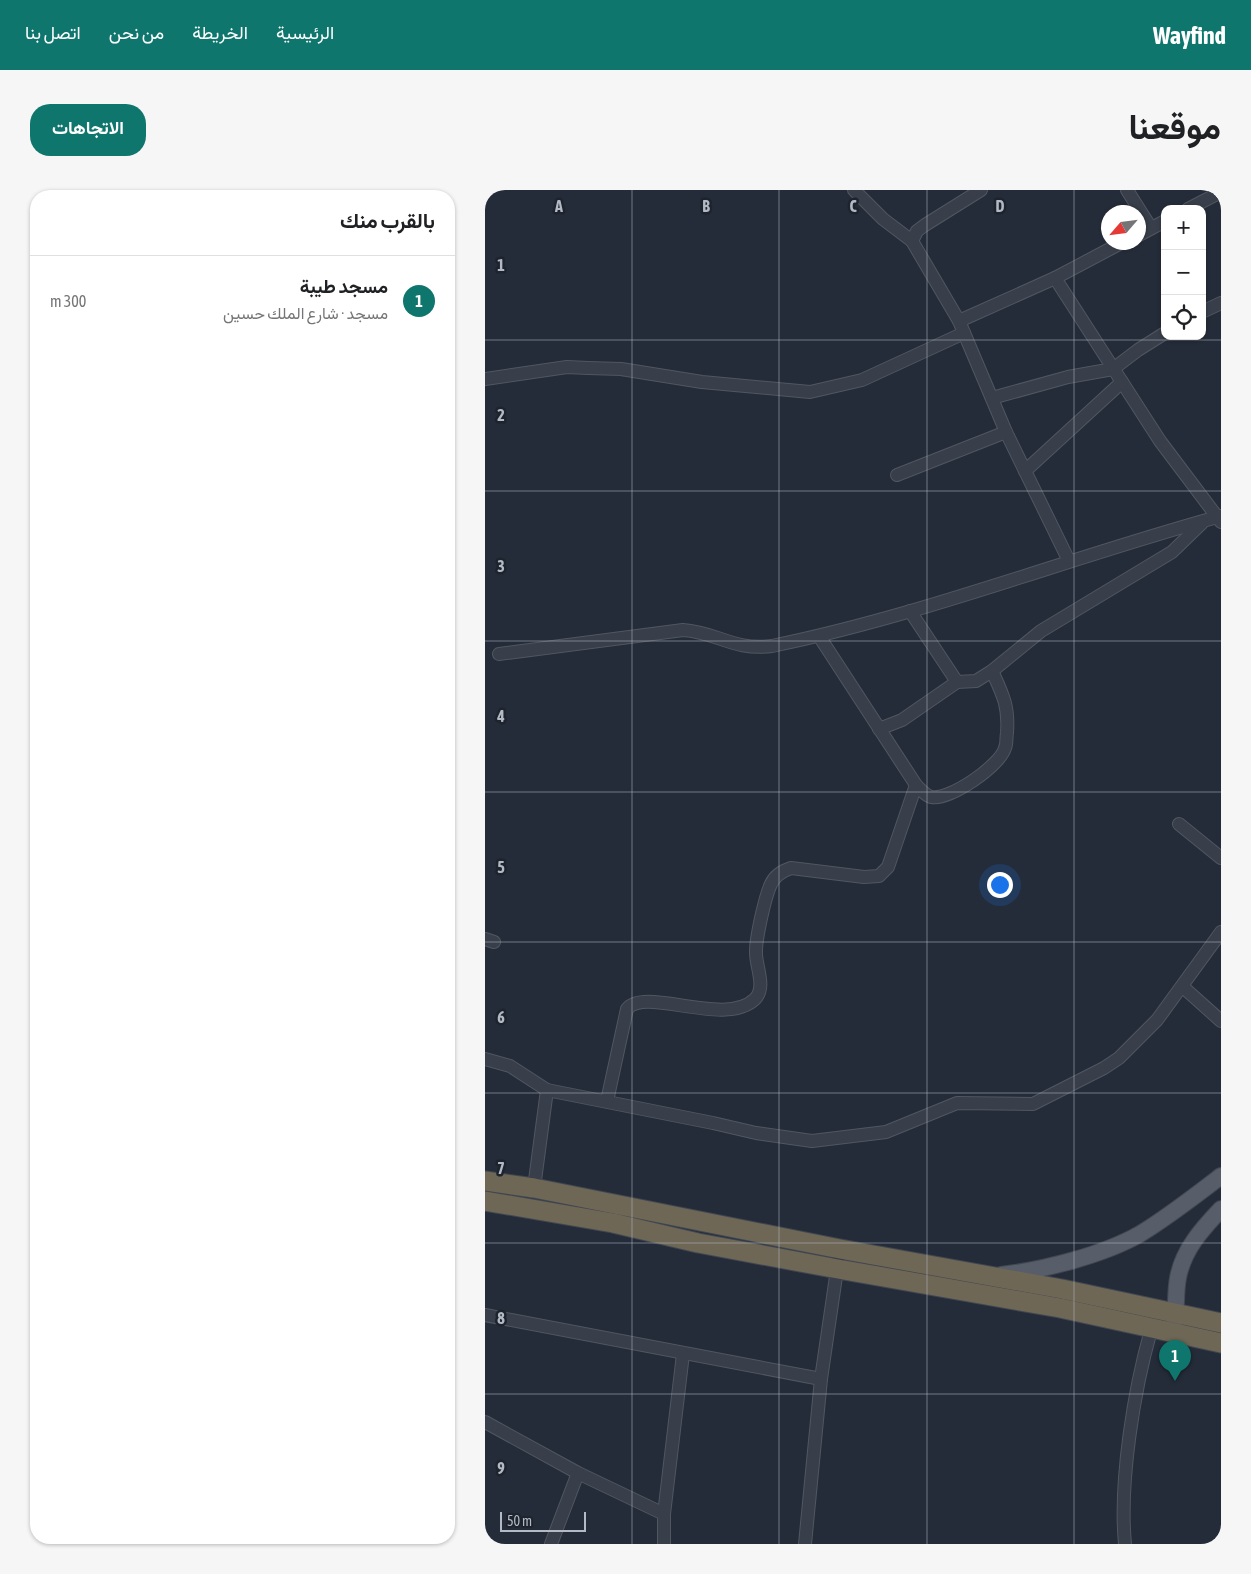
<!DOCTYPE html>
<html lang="ar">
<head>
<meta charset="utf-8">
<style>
  :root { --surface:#fff; --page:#f6f6f6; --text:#202124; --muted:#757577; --line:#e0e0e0; --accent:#0f766e }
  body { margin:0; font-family:"Asap Condensed",Vazirmatn,sans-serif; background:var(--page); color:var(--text); direction:rtl }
  .controls { position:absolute; right:15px; top:15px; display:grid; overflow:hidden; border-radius:10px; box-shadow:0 1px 4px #0004 }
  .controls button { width:45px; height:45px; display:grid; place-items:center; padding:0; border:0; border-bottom:1px solid var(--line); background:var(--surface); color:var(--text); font:25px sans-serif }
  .compass { position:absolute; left:616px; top:15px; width:45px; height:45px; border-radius:50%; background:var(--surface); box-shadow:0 1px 4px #0004; rotate:242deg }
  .scale { position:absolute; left:15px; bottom:12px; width:86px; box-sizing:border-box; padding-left:5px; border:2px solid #b4bac5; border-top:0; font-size:14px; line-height:18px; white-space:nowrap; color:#b4bac5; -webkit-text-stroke:4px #1e242e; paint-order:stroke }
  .you { position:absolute; left:514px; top:694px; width:18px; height:18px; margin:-12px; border:4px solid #fff; border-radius:50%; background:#1a73e8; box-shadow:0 0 0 8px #1a73e833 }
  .badge { display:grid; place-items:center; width:32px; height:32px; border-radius:50%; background:var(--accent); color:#fff; font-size:16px; font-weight:700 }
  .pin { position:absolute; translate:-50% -41px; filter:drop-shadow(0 1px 2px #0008) }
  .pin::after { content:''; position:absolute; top:26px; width:18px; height:15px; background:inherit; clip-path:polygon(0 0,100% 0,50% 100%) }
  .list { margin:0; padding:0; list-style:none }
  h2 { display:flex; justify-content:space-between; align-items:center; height:65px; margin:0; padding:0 20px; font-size:21px }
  h2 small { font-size:16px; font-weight:400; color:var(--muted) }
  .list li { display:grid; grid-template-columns:32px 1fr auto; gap:15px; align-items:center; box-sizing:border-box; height:90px; padding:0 20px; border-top:1px solid var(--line) }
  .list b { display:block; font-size:19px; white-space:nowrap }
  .list p { margin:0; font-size:16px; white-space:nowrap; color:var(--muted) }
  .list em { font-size:16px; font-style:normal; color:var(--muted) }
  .icon { flex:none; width:28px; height:28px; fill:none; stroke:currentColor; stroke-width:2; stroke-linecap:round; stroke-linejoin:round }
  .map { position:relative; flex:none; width:736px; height:1354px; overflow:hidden; direction:ltr; border-radius:20px }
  header { display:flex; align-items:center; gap:30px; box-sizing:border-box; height:70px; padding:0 25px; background:var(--accent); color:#fff }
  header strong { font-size:24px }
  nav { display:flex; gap:28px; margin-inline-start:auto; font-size:18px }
  .intro { display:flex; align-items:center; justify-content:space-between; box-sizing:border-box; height:120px; padding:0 30px }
  h1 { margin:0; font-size:35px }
  .button { padding:12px 22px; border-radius:20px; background:var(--accent); color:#fff; font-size:18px; font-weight:700 }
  main { display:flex; gap:30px; padding:0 30px }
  aside { flex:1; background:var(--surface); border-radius:20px; box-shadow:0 1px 4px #0004 }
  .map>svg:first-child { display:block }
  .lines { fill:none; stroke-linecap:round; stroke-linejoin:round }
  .minor-casing { stroke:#515761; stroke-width:14 }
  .major-casing { stroke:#424852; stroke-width:18 }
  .highway-casing { stroke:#414751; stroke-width:21 }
  .minor { stroke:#383f4a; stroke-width:12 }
  .major { stroke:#575d69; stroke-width:16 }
  .highway { stroke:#6f6756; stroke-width:19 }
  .grid { fill:none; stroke:#b4bac5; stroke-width:1; stroke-opacity:0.55 }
  .grid-label { font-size:16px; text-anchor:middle; font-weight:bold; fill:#b4bac5; stroke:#1e242e; stroke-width:5; stroke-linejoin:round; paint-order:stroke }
</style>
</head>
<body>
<header>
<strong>Wayfind</strong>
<nav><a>الرئيسية</a><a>الخريطة</a><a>من نحن</a><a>اتصل بنا</a></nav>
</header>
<div class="intro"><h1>موقعنا</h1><a class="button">الاتجاهات</a></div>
<main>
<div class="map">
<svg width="736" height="1354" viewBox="0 0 736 1354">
  <rect width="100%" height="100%" fill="#252c39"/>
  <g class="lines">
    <g class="minor-casing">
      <g id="minor">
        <path d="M369 0 398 29 427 51 474 131 521 242 584 371"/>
        <path d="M642 0 666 38"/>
        <path d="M703 19 736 2"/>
        <path d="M654 45 680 31"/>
        <path d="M427 51 432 41 440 35 496 0"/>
        <path d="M570 88 675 251 736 332"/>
        <path d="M717 122 736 113"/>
        <path d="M474 131 570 88 638 52"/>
        <path d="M0 189 82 177 103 178 136 179 217 192 325 202 377 190 479 143"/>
        <path d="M507 208 583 187 628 179 653 160 680 143"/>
        <path d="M540 281 637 192"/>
        <path d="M412 285 521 242"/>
        <path d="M425 421 472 492"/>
        <path d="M334 446 431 595C435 599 440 605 446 607 464 611 515 576 520 558 522 554 521 548 522 543 524 516 518 505 507 481"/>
        <path d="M14 464 198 440C232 442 248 461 287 456 439 425 586 367 736 326"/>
        <path d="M394 539 417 530 472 492 491 491 507 481 556 441 687 362 717 333"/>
        <path d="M694 634 736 668"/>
        <path d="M0 749 9 752"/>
        <path d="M698 797 736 831"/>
        <path d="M0 869 25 876 62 900 228 933 271 943 327 951 401 942 472 913 548 914 619 878 634 868 672 830 736 742"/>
        <path d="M122 911 142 819C160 796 240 838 270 809 282 797 270 775 271 761 271 748 280 706 286 694 290 685 297 681 306 678L379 687 394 686 403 677 431 595"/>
        <path d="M49 998 62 900"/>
        <path d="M0 1125 336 1189"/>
        <path d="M0 1232 93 1283 179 1324"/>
        <path d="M0 1353 1 1354"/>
        <path d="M66 1354 93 1283"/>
        <path d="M179 1354V1324L198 1164"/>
        <path d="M320 1354 336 1189 355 1059"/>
        <path d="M640 1354C634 1292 649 1200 666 1140"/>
      </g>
    </g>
    <g class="major-casing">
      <g id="major">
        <path d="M516 1085C559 1080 618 1065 655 1044 683 1027 710 1006 736 986"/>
        <path d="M689 1135C692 1120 690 1103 693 1088 698 1060 717 1039 736 1019"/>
      </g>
    </g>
    <g class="highway-casing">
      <g id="highway">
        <path d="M0 991 49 998 355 1059 577 1099 736 1133"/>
        <path d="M0 1011 128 1033 213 1053 353 1079 575 1118 736 1153"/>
      </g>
    </g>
    <use href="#minor" class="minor"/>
    <use href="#major" class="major"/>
    <use href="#highway" class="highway"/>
  </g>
  <path class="grid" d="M147 0V1354M294 0V1354M442 0V1354M589 0V1354M0 150H736M0 301H736M0 451H736M0 602H736M0 752H736M0 903H736M0 1053H736M0 1204H736"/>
  <g class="grid-label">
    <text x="74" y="22">A</text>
    <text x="221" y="22">B</text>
    <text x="368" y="22">C</text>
    <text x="515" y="22">D</text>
    <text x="16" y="81">1</text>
    <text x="16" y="231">2</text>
    <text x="16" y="382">3</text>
    <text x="16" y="532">4</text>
    <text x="16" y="683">5</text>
    <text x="16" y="833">6</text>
    <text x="16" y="984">7</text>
    <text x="16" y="1134">8</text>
    <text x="16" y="1284">9</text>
  </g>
</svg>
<div class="controls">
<button>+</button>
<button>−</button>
<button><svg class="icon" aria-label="locate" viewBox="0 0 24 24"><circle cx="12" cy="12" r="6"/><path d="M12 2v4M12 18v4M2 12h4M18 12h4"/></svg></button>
</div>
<svg class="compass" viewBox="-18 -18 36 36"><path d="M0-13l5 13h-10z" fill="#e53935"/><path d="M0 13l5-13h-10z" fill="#757577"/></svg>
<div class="scale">50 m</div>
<div class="you"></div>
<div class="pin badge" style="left:690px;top:1191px">1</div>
</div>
<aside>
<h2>بالقرب منك<small></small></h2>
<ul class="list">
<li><span class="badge">1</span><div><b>مسجد طيبة</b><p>مسجد · شارع الملك حسين</p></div><em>300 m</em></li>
</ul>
</aside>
</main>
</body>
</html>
